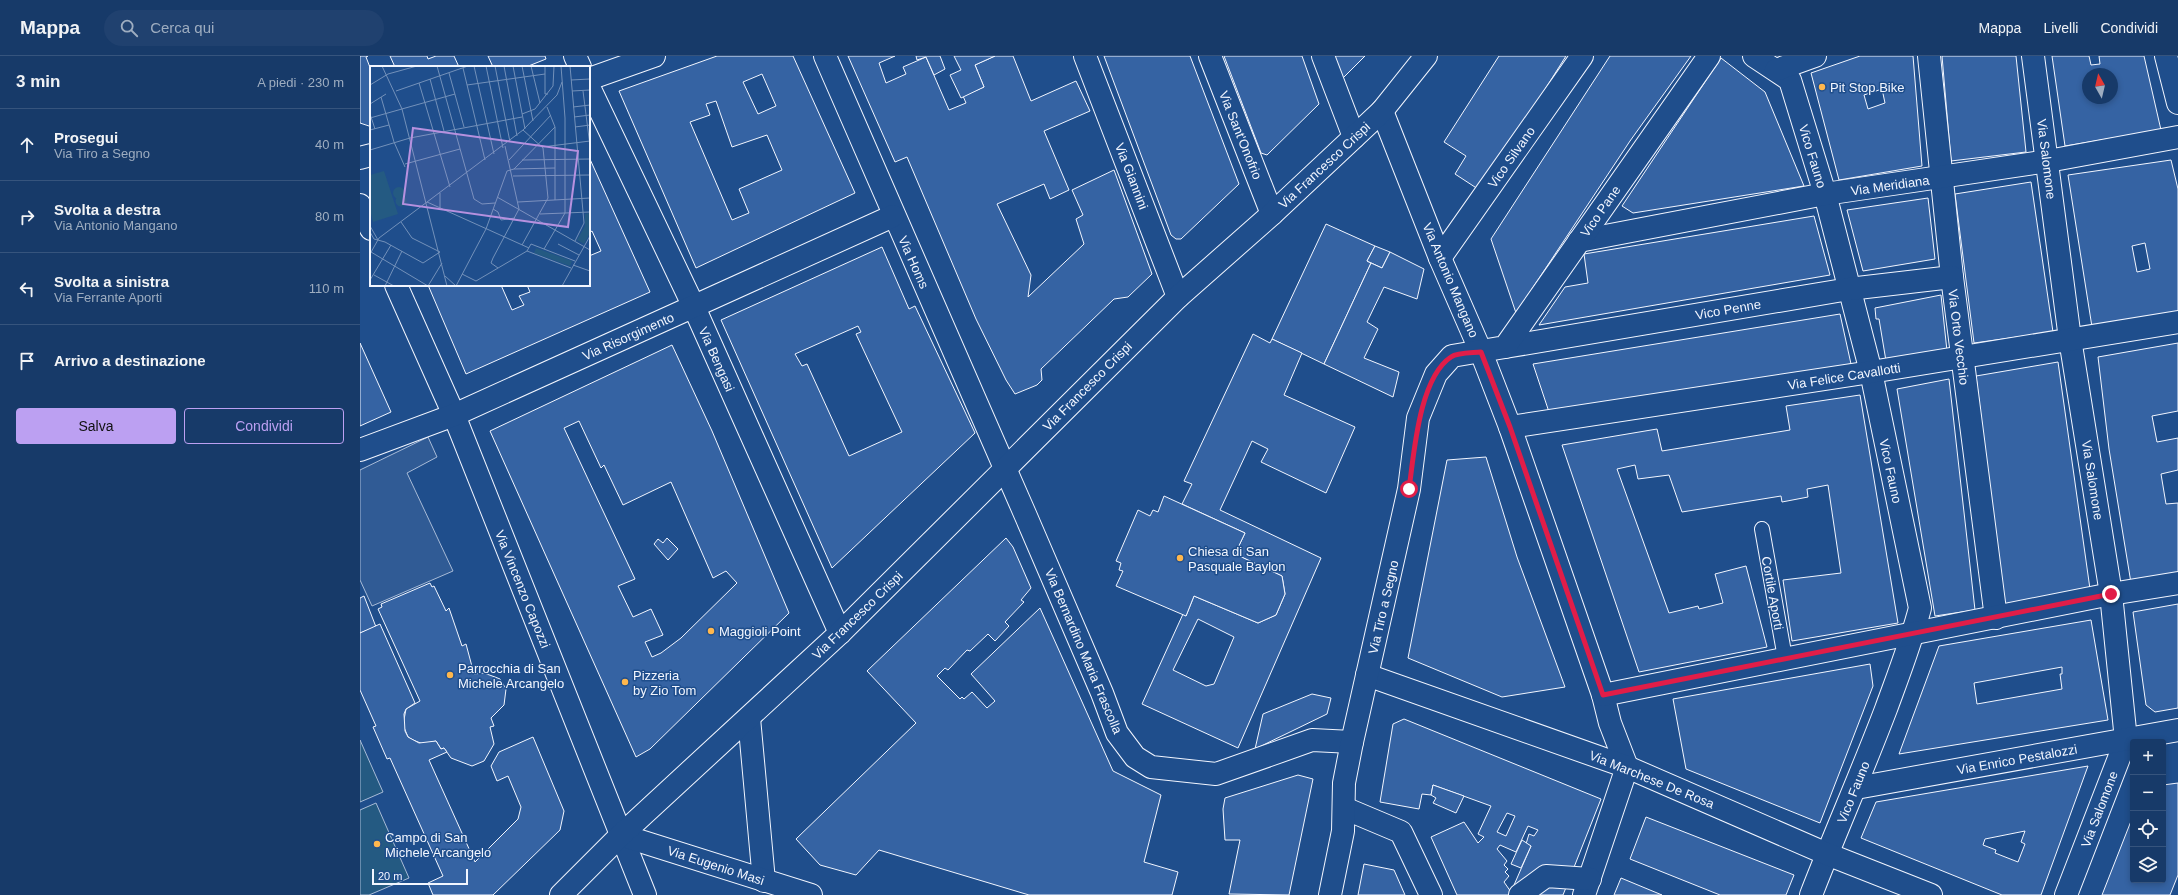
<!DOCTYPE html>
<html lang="it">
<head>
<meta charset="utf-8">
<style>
  :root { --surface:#173a69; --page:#20416f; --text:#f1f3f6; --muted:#9eadc0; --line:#36547d; --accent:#bca0f2 }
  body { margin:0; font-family:Helvetica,sans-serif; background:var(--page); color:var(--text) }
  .controls { position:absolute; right:12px; bottom:12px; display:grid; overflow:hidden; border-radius:4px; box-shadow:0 2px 6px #0003 }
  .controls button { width:36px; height:36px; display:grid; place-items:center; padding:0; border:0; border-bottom:1px solid var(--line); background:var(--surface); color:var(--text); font:20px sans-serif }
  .compass { position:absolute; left:1722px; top:12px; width:36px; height:36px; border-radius:50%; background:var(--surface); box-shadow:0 2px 6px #0003; rotate:352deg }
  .scale { position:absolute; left:12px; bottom:10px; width:96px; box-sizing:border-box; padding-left:4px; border:2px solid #f2f6ff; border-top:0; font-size:11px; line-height:14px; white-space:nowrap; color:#f2f6ff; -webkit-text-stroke:3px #1f4e8c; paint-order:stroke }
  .stop { position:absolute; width:12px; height:12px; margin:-9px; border:3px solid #e11d48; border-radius:50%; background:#fff }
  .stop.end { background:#e11d48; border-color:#fff; box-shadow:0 1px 4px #0008 }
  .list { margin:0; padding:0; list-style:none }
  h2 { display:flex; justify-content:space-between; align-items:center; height:52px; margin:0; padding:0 16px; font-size:17px }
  h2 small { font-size:13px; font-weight:400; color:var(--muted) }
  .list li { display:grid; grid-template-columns:26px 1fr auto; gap:12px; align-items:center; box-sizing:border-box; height:72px; padding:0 16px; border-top:1px solid var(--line) }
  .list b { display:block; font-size:15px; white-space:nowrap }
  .list p { margin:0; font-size:13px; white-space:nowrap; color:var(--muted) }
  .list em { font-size:13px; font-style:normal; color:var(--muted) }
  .actions { display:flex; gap:8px; padding:12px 16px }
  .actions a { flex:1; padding:9px 0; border:1px solid var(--accent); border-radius:4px; text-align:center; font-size:14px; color:var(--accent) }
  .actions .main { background:var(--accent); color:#111 }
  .icon { flex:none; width:22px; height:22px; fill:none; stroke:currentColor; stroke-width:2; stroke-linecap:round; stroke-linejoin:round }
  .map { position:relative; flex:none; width:1818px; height:839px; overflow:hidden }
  header { display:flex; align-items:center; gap:24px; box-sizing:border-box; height:56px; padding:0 20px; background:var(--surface); border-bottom:1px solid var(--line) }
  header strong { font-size:19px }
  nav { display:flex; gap:22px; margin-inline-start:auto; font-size:14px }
  .search { width:280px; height:36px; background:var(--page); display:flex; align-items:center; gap:10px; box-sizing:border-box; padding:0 14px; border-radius:22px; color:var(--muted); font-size:15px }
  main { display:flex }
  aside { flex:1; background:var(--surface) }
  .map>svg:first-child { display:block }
  .green { fill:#245a82; stroke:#a8bbd7 }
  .parking { fill:#305b95; stroke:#a8bbd7 }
  .building { fill:#3563a3; stroke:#f2f6ff; fill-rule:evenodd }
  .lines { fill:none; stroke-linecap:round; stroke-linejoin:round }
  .service-casing { stroke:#f2f6ff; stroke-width:16 }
  .minor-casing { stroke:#f2f6ff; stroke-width:24 }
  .service { stroke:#1f4e8c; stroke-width:14 }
  .minor { stroke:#1f4e8c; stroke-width:22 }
  .route { stroke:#e11d48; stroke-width:5 }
  .poi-dot { fill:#ffb74d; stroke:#1f4e8c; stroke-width:1.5 }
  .labels { text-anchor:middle; stroke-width:3; stroke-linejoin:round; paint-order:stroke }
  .poi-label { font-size:13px; fill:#f2f6ff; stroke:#1f4e8c; text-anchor:start }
  .street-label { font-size:13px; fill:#f2f6ff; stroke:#1f4e8c }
  .inset-road { fill:none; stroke:#7391ba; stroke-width:1 }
  .view { fill:#b691df; fill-opacity:0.15; stroke:#b691df; stroke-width:2 }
  .inset-edge { fill:none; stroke:#f2f6ff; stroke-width:2 }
</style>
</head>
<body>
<header>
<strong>Mappa</strong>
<div class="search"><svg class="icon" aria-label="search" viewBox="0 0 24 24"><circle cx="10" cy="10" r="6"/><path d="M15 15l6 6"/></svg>Cerca qui</div>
<nav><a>Mappa</a><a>Livelli</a><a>Condividi</a></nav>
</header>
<main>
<aside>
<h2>3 min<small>A piedi · 230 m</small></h2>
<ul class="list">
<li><svg class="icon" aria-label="ahead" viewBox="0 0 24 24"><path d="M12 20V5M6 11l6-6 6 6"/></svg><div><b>Prosegui</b><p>Via Tiro a Segno</p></div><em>40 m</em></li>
<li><svg class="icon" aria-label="right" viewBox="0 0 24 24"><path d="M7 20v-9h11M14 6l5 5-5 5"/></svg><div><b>Svolta a destra</b><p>Via Antonio Mangano</p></div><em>80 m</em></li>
<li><svg class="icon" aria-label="left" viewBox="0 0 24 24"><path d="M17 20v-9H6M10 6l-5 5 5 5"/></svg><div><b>Svolta a sinistra</b><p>Via Ferrante Aporti</p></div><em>110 m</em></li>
<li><svg class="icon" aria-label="arrive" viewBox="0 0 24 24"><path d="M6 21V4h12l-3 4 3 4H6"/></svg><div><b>Arrivo a destinazione</b></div></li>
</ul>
<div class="actions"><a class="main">Salva</a><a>Condividi</a></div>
</aside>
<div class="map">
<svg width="1818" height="839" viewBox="0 0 1818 839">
  <rect width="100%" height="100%" fill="#1f4e8c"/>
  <g class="green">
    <path d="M0 684 23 736 0 746Z"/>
    <path d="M16 747 49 822 9 839H0V754Z"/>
  </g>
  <path class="parking" d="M68 381 77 401 47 417 93 515 12 550 0 524V414Z"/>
  <g class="building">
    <path d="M0 0H8L6 1 11 14V70H9L0 67Z"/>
    <path d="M30 0H67L68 3 76 0H94L99 11H35Z"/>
    <path d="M128 0H185L186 3 166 11H133Z"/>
    <path d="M357 0H433L495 137 336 212 259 35ZM402 18 416 50 398 58 383 26ZM356 45 372 91 407 79 422 114 379 133 389 157 372 164 330 66 350 59 346 48Z"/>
    <path d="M488 0H535L519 7 526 27 546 18 543 11 566 1 589 54 606 47 603 40 624 31 615 9 635 0H653L671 45 716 25 730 55 684 75 709 134 690 143 684 128 637 148 671 219 668 241 724 188 716 163 723 159 712 134 754 114 792 218 768 241 754 243 681 313 682 324 677 329 655 338 646 324 616 263 547 101 535 106Z"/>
    <path d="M556 0H580L585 13 574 19 566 1 557 4Z"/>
    <path d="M594 0H635L615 9 624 31 601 42 590 19 601 14Z"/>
    <path d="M744 0H830L879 128 821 183H816L811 179Z"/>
    <path d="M864 0H942L959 48 907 99 901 97Z"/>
    <path d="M971 0H1005L980 25Z"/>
    <path d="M1139 0H1206L1121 135 1095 118 1106 100 1084 86Z"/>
    <path d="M1250 0H1331L1270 85 1156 257 1131 183Z"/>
    <path d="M1500 0H1553L1562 110 1479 124 1451 17ZM1522 33 1525 47 1508 53 1504 39Z"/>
    <path d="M1582 0H1656L1666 96 1591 105Z"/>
    <path d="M1692 0H1729L1731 9 1740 8 1739 0H1784L1801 74 1705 90ZM1728 18H1752V42H1728Z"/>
    <path d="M1361 2 1405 36 1444 130 1273 157 1262 150Z"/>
    <path d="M229 101 290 236 106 318 68 229H141L152 254 164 249 159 240 170 236 167 229H229V200L241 195 232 175 229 177Z"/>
    <path d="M1811 104 1818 133V257L1732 271 1708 119ZM1785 187 1790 213 1777 216 1772 190Z"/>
    <path d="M1671 126 1693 276 1614 287 1595 138Z"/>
    <path d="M1568 142 1575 203 1503 215 1487 154Z"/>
    <path d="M1454 160 1470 219 1179 269 1205 231 1228 227 1224 198Z"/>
    <path d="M966 168 1015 190 1007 205 1011 207 964 308 912 283Z"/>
    <path d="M1015 190 1030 196 1022 212 1007 205Z"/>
    <path d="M522 191 549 253 555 250 615 377 472 512 361 264ZM498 270 501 276 496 278 542 376 489 400 447 308 442 310 435 298Z"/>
    <path d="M1030 196 1064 213 1057 243 1024 231 1007 266 1018 273 1004 302 1039 316 1033 341 964 308 1011 207 1022 212Z"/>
    <path d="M1581 239 1587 295 1526 305 1519 263H1516L1515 252Z"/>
    <path d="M1480 258 1491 308 1190 359 1173 308Z"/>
    <path d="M893 278 910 287 912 283 942 297 924 339 995 371 966 437 901 406 908 393 892 385 860 454 961 502 878 692 782 648 823 558 826 560 834 540 898 567 916 559 925 538 922 520 875 498 885 477 822 448 832 428 824 425ZM838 563 874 581 854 628 846 630 813 614Z"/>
    <path d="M0 287 31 356 0 370Z"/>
    <path d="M1818 287V355L1792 360 1797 386 1818 382V414L1801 418 1806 448 1818 447V517L1771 527 1749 393 1738 301Z"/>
    <path d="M312 289 352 375 429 557 290 693 276 701 130 375ZM219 365 241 412 244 409 263 449 311 426 353 522 366 515 377 527 321 582 301 597 292 601 285 586 303 579 291 553 273 561 258 530 275 523 204 372Z"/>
    <path d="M1698 306 1730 533 1644 548 1616 320Z"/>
    <path d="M1589 323 1615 554 1575 560 1537 333Z"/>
    <path d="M1500 339 1538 567 1432 585 1423 524 1481 517 1468 429 1447 433 1448 441 1422 446 1421 440 1322 456 1309 419 1278 423 1275 409 1257 413 1309 557 1338 550 1339 553 1363 547 1355 518 1386 510 1407 591 1279 616 1202 389 1297 373 1302 395 1430 374 1426 350Z"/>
    <path d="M1126 401 1157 501 1205 631 1142 641 1048 602 1087 404Z"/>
    <path d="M804 440 885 477 875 498 922 520 925 538 916 559 898 567 834 540 826 560 756 530 763 515 759 514 761 507 756 505 778 454 790 460 793 454 798 456Z"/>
    <path d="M307 482 318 493 308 504 294 488 298 483 303 487Z"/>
    <path d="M646 482 653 491 671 532 661 544 664 546 645 566 649 570 635 585 628 578 610 595 607 594 588 614 585 612 577 620 600 643 602 641 604 643 612 636 627 652 635 645 611 618 680 552 753 715 801 739 784 806 818 816 812 839H669L519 794 496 819 460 809 436 783 556 667 507 615Z"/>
    <path d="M70 527 72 531 74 530 86 555 89 552 102 590 106 588 114 618 124 617 135 621 140 623 146 633 144 649 131 662 134 670 130 671 134 688 124 705 112 710 91 702 84 692 81 693 76 685 63 688 53 684 48 681 43 669 46 653 60 645 18 553 22 551 21 548Z"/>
    <path d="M4 540 16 571 0 577V542Z"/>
    <path d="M1818 548V652L1795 656 1786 649 1773 556Z"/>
    <path d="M1731 564 1748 664 1539 698 1579 590ZM1702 611V618H1700L1702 633 1617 648 1614 627Z"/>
    <path d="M20 568 55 647 46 653 44 658 45 675 48 681 59 687 76 685 81 693 84 692 87 696 69 704 115 806 158 763 161 751 148 720 137 725 131 710 139 696 173 681 204 755 200 774 133 839H73L68 827 83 820 30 702 27 703 13 671 16 670 0 634V577Z"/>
    <path d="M1510 608 1513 630 1460 767 1326 713 1313 643Z"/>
    <path d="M952 638 971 642 967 658 895 693 903 658Z"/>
    <path d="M1044 663 1241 743 1203 839H1097L1071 781 1104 766 1118 787 1124 781 1118 778 1131 750 1073 729 1071 739 1062 738 1059 753 1020 746 1033 668ZM1147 757 1155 760 1146 780 1137 776ZM1168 770 1178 774 1174 780 1169 778 1166 788 1171 790 1151 836 1144 826 1149 820 1145 816 1148 813 1144 809 1147 805 1137 793 1140 789 1156 796Z"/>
    <path d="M1728 710 1681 839H1642L1501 782 1516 746ZM1665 775 1661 786 1665 788 1658 806 1635 797 1636 794 1623 789 1625 783Z"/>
    <path d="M938 719 953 723 929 839 869 838 880 784H865L863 753 865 742Z"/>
    <path d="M1818 727V819L1810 839H1742L1773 760V824H1803V729Z"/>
    <path d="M1073 729 1104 740 1096 757 1073 747 1076 742 1071 739Z"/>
    <path d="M1286 761 1434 819 1426 839H1360L1270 803Z"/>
    <path d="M1162 784 1171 790 1161 812 1151 808Z"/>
    <path d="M1004 808 1034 814 1045 839H998Z"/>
    <path d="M1261 822 1302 839H1254Z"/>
  </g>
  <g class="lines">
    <g class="service-casing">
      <path id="service" d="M1402 473 1425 602"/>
    </g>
    <g class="minor-casing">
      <g id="minor">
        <path d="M215 0 220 11"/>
        <path d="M465 0 665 458 742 637 757 677 775 701 791 711 856 718 952 684 992 686"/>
        <path d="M725 0 818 241"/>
        <path d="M850 0 912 158"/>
        <path d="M963 0 994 81"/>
        <path d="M1394 0 1430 24 1465 138 1511 316 1560 552C1551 587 1538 620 1526 653 1502 716 1475 777 1451 839"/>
        <path d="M1569 0 1592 221 1636 562"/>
        <path d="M1673 0 1710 283 1751 538 1766 684 1706 839"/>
        <path d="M1806 0 1818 47"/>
        <path d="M1416 14 1455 0"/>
        <path d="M229 23 294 0"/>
        <path d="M229 31 334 251 480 577"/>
        <path d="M1022 55 1080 202 1121 296 1150 371 1243 639 1250 667 1267 711 1224 839"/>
        <path d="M0 102 11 99"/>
        <path d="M0 149 11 173"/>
        <path d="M1219 185 1465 138 1688 105 1818 81"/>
        <path d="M1080 202 1222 0"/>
        <path d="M36 229 94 359 285 839"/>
        <path d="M1145 291 1489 233 1592 221"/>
        <path d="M1150 371 1511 316 1818 266"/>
        <path d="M0 394 94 359 533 160"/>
        <path d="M1007 619 1267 711 1467 798 1571 839"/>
        <path d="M1243 639 1751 538 1818 527"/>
        <path d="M389 662 404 825"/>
        <path d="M1496 732 1818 674"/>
        <path d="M984 752 1041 776 1071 839"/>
        <path d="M261 779 451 839"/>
        <path d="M201 839 261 779 480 577 818 241 912 158 1022 55 1066 0"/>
        <path d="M970 839 983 775 984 727 992 686 1049 433 1058 362 1076 318 1092 300 1145 291 1349 0"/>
        <path d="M1160 839 1186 820 1230 823"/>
      </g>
    </g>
    <use href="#service" class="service"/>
    <use href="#minor" class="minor"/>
  </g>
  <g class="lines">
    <path class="route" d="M1049 433C1054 398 1059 322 1091 301 1098 296 1113 297 1121 296L1150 371 1243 639 1751 538"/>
  </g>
  <g class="poi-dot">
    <circle cx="1462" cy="31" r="4"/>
    <circle cx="820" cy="502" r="4"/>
    <circle cx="351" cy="575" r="4"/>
    <circle cx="90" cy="619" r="4"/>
    <circle cx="265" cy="626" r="4"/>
    <circle cx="17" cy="788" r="4"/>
  </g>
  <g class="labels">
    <g class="poi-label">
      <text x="1470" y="36">Pit Stop Bike</text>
      <text x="828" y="500">Chiesa di San<tspan x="828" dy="15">Pasquale Baylon</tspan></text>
      <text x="359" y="580">Maggioli Point</text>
      <text x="98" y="617">Parrocchia di San<tspan x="98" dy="15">Michele Arcangelo</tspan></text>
      <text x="273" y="624">Pizzeria<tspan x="273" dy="15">by Zio Tom</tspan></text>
      <text x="25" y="786">Campo di San<tspan x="25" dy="15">Michele Arcangelo</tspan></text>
    </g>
    <g class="street-label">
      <text transform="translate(881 79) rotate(68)" y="5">Via Sant'Onofrio</text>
      <text transform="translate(1453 100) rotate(73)" y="5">Vico Fauno</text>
      <text transform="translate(1151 101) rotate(-55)" y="5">Vico Silvano</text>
      <text transform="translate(1687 103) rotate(83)" y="5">Via Salomone</text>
      <text transform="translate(964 109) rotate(-43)" y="5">Via Francesco Crispi</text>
      <text transform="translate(772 120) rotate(69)" y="5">Via Giannini</text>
      <text transform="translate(1530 129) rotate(-8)" y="5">Via Meridiana</text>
      <text transform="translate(1240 155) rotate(-55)" y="5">Vico Pane</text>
      <text transform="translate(554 206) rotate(66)" y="5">Via Homs</text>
      <text transform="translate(1091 224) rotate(67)" y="5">Via Antonio Mangano</text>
      <text transform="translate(1368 253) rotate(-10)" y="5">Vico Penne</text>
      <text transform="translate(268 280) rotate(-24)" y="5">Via Risorgimento</text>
      <text transform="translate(1599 281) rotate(83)" y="5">Via Orto Vecchio</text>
      <text transform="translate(357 303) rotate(66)" y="5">Via Bengasi</text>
      <text transform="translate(1484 320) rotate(-9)" y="5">Via Felice Cavallotti</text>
      <text transform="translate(727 330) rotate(-45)" y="5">Via Francesco Crispi</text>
      <text transform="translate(1531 415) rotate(78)" y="5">Vico Fauno</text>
      <text transform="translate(1733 424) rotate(81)" y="5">Via Salomone</text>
      <text transform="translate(163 533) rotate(68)" y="5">Via Vincenzo Capozzi</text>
      <text transform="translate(1413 537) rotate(80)" y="5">Cortile Aporti</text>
      <text transform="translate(1023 551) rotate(-77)" y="5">Via Tiro a Segno</text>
      <text transform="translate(497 559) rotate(-44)" y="5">Via Francesco Crispi</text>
      <text transform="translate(724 595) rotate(67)" y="5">Via Bernardino Maria Frascolla</text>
      <text transform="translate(1657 703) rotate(-10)" y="5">Via Enrico Pestalozzi</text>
      <text transform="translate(1292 723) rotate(22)" y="5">Via Marchese De Rosa</text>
      <text transform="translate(1493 736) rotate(-68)" y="5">Vico Fauno</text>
      <text transform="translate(1739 753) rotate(-69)" y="5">Via Salomone</text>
      <text transform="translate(356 809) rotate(18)" y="5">Via Eugenio Masi</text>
    </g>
  </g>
  <g transform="translate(10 10)">
    <rect width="220" height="220" fill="#1f4e8c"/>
    <path d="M14 105 28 148 3 156 0 144V109ZM23 127a6 6 0 1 1 12 0a6 6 0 1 1-12 0ZM25.5 135a5.5 5.5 0 1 1 11 0a5.5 5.5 0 1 1-11 0ZM220 147V167L214 178 207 174 215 160V148ZM166 182 202 195 200 200 164 187Z" fill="#245a82"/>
    <path class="inset-road" d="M12 0 32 43 77 220M67 0 104 133 112 138 125 137M104 0 124 88M116 0 133 82M125 0 140 76M134 0 147 70M143 0 155 63M152 0 163 55M161 0 170 37M175 0V28H178M200 0 214 157 205 175M93 2 115 94M79 7 94 61M60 13 74 65M201 14 220 13M49 17 80 121M0 19 18 8 47 0M97 19 175 8M26 25 98 0M202 25 220 24M213 25 220 80M11 31 24 76 35 101M0 38 16 28M177 41 185 61V134M203 41 220 39M0 48 5 63M152 48 165 43 183 20 184 0M204 51 220 49M0 52 85 28M205 61 220 59M0 64 19 59M172 81 220 75M0 84 40 72 152 51M139 94 181 49M152 94 220 93M35 98 90 83M144 103 185 102M143 110 220 109M127 131 220 184M57 136 159 182M148 136 220 132M70 142V127M123 143 128 146 131 154 145 152M170 148 220 146M31 156 42 172 70 186M0 160 8 174M0 166 4 173 15 176 53 197 70 186M188 178 209 189M152 179 178 132 173 82 153 64M174 183 195 147V52L191 0M1 186 58 220M0 188 9 172 153 64 187 29 192 16M203 199 220 205M128 202 121 197 123 192 149 143 135 80M201 202 157 185 161 178 205 195M92 208 106 215 157 185M4 209 24 220M75 210 86 220M0 214 21 179M15 220 32 185M58 220 72 197M86 220 116 163 137 105 144 103 185 61M192 220 220 170"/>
    <path class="view" d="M43 62 208 85 198 161 33 138Z"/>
    <rect width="220" height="220" class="inset-edge"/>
  </g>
</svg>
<div class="controls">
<button>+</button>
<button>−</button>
<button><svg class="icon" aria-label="locate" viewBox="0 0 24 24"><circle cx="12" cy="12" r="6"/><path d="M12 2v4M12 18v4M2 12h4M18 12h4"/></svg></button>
<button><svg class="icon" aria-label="layers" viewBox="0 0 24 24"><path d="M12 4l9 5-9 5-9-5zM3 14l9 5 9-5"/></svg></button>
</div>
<svg class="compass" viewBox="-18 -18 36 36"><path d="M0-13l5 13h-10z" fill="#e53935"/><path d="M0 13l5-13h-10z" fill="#9eadc0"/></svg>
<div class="scale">20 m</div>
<div class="stop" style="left:1049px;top:433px"></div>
<div class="stop end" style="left:1751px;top:538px"></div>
</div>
</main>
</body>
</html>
